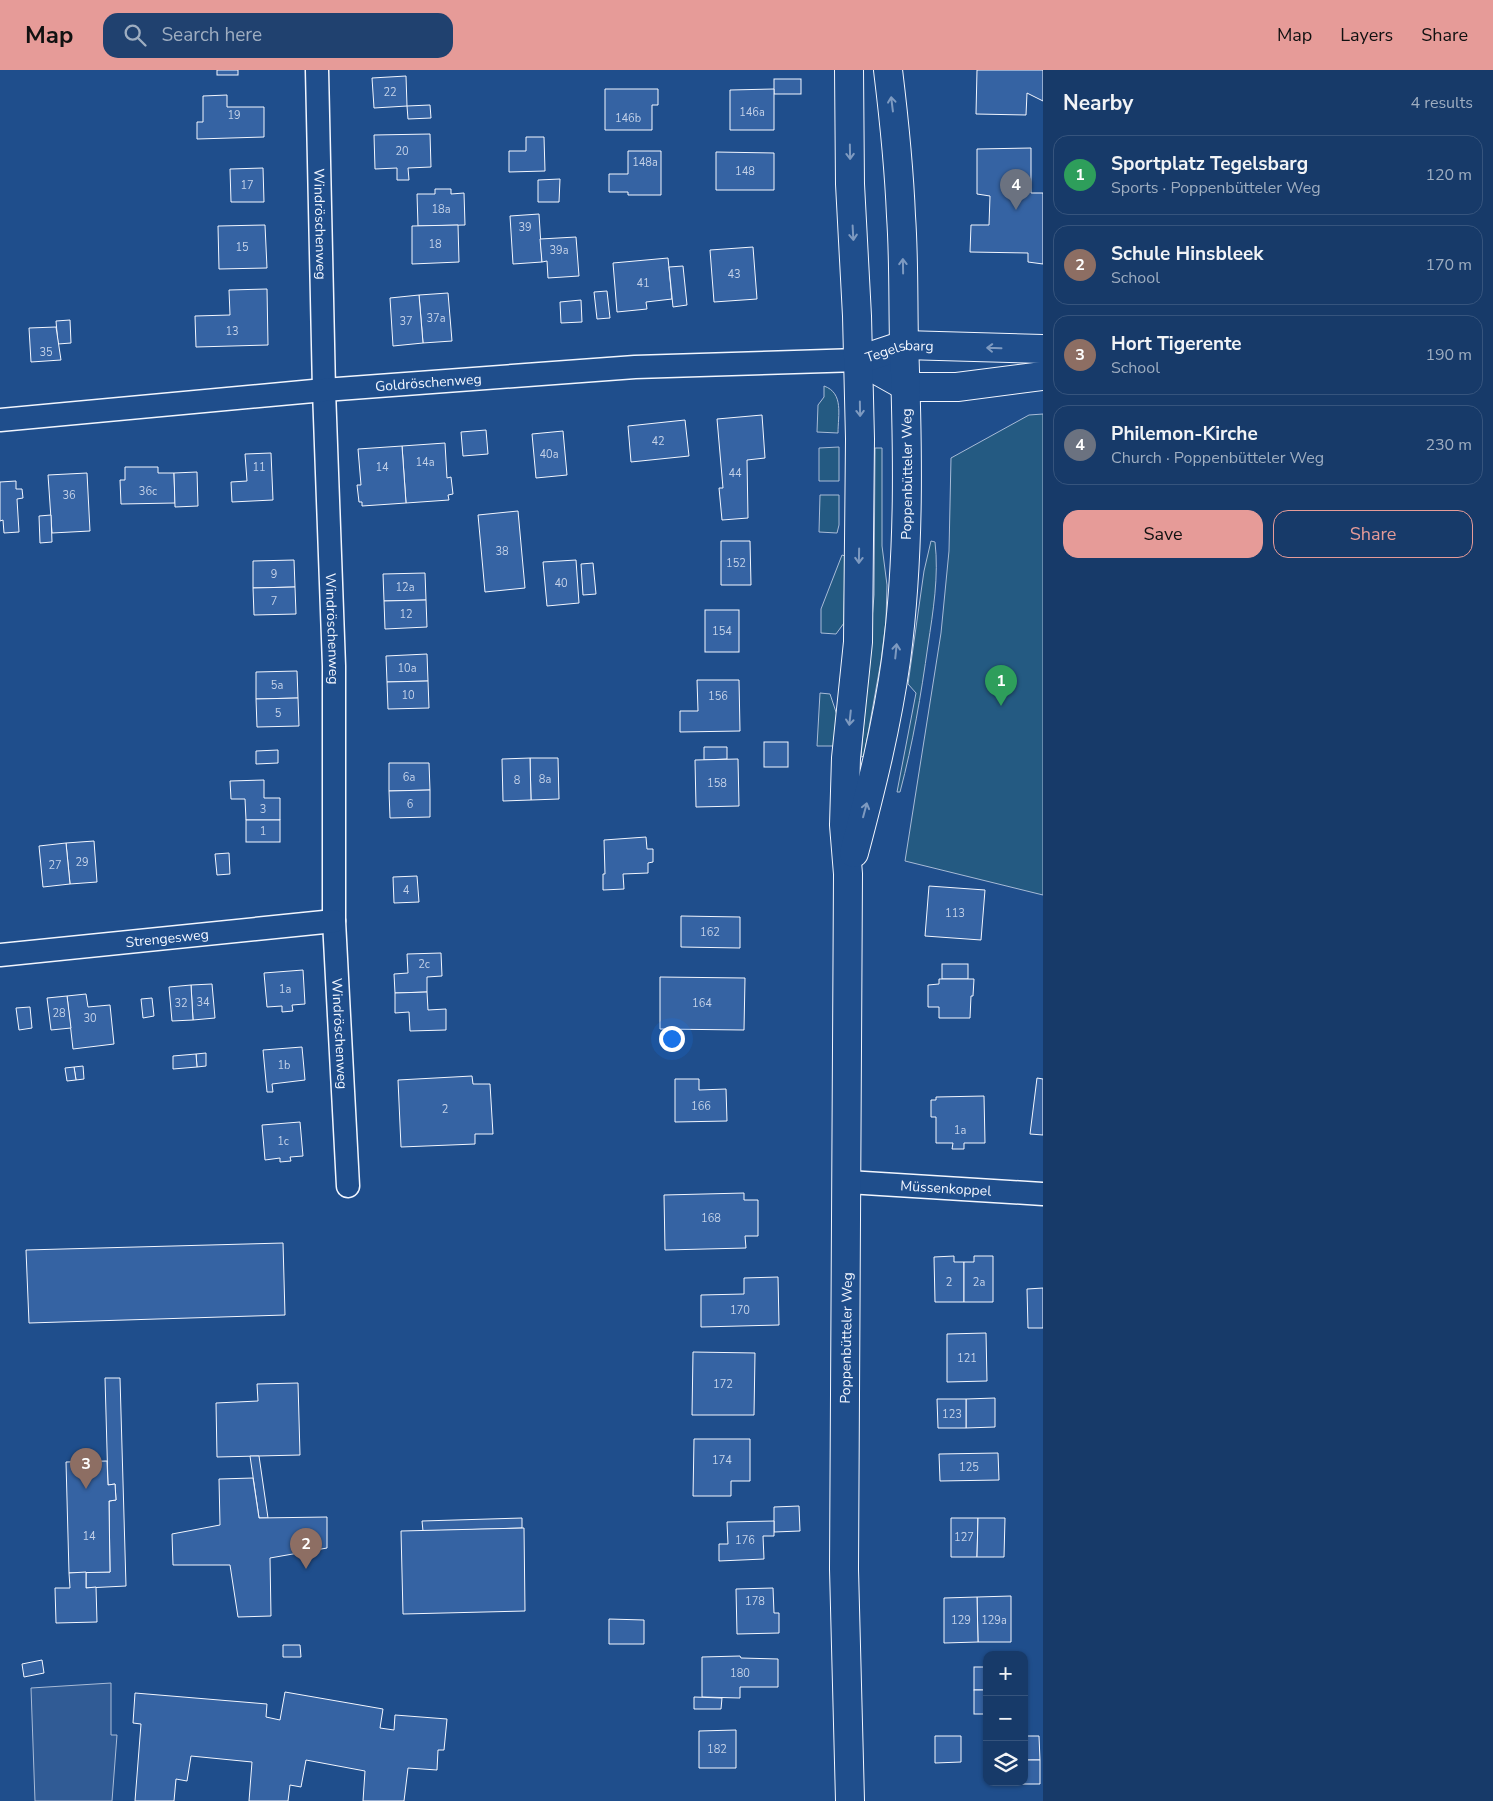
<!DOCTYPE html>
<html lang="en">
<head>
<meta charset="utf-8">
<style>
  :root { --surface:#173a69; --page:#20416f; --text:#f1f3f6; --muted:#9eadc0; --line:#36547d; --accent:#e69b98 }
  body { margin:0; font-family:"Nunito Sans",sans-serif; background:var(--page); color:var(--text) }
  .controls { position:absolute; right:15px; bottom:15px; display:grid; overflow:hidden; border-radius:10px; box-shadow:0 1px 4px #0004 }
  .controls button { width:45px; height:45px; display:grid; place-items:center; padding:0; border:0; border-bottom:1px solid var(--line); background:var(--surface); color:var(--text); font:25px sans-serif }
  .you { position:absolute; left:671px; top:968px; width:18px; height:18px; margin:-12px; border:4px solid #fff; border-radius:50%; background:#1a73e8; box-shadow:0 0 0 8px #1a73e833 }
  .badge { display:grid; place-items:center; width:32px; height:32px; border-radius:50%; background:var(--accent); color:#fff; font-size:16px; font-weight:700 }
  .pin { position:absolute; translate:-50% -41px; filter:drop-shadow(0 1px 2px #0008) }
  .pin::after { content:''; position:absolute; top:26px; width:18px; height:15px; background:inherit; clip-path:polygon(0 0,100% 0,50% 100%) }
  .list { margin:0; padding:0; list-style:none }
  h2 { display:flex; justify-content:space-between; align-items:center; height:65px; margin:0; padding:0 20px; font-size:21px }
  h2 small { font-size:16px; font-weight:400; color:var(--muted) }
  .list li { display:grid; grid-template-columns:32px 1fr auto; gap:15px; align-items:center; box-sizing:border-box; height:80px; margin:0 10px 10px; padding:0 10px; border:1px solid var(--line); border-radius:15px }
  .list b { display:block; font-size:19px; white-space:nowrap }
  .list p { margin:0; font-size:16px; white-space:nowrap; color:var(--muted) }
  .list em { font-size:16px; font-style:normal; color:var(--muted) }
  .actions { display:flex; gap:10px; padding:15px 20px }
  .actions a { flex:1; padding:11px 0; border:1px solid var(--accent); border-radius:15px; text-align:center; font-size:18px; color:var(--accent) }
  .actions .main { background:var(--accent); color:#111 }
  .icon { flex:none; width:28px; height:28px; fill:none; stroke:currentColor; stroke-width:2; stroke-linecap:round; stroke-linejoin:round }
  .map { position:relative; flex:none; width:1043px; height:1731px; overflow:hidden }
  header { display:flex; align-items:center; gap:30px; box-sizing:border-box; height:70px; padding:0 25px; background:var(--accent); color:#111 }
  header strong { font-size:24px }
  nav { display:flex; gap:28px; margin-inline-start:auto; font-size:18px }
  .search { width:350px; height:45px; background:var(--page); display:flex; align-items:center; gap:12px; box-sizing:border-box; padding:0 18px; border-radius:15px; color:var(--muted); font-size:19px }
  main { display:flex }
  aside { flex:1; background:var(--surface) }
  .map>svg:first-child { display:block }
  .green { fill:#245a82; stroke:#a8bbd7 }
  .parking { fill:#305b95; stroke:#a8bbd7 }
  .building { fill:#3563a3; stroke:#f2f6ff }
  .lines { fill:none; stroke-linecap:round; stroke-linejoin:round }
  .street-casing { stroke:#f2f6ff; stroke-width:25 }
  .secondary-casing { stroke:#f2f6ff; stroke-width:30 }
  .primary-casing { stroke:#f2f6ff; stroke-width:30 }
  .street { stroke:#1f4e8c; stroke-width:22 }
  .secondary { stroke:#1f4e8c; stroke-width:28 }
  .primary { stroke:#1f4e8c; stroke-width:28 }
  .oneway { stroke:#7e9ac0 }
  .labels { text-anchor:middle; stroke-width:4; stroke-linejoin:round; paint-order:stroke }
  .number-label { font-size:11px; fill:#c3d1e8 }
  .street-label { font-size:14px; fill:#f2f6ff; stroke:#1f4e8c }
</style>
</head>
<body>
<header>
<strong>Map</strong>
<div class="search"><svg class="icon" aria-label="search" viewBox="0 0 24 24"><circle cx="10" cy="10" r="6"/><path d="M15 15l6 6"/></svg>Search here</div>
<nav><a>Map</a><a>Layers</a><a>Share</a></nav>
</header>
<main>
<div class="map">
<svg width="1043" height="1731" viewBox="0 0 1043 1731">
  <rect width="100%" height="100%" fill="#1f4e8c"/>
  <g class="green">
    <path d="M824 316C844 323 838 345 838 363L817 362 818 335 824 327Z"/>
    <path d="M1043 344V825L905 791 941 563 949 481 951 388 1029 345Z"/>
    <path d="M839 377V411H819V378Z"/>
    <path d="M875 378H882V476L887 515 886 551 881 591 864 686 861 687 874 525Z"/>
    <path d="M820 425H839V455L837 463 819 462Z"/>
    <path d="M931 471 935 472C939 506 933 542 928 575 921 625 913 673 900 722H897L916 623 908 614 924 501Z"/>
    <path d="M842 485 845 486 844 553 836 564 821 563V539Z"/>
    <path d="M820 623 830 624 838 648 834 676H817Z"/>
  </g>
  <path class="parking" d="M111 1613V1665H117L112 1731H35L31 1618Z"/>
  <g class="building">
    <rect x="217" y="0" width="21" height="5"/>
    <path d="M977 0H1043V31L1027 23 1026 45 976 44Z"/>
    <path d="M406 6 407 36 374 38 372 8Z"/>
    <rect x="774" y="9" width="27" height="15"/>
    <path d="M605 19H658V35H652V60H605Z"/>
    <path d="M774 19V60H730V20Z"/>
    <path d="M227 25V37H264V67L197 69V52H203V26Z"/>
    <path d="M430 35 431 48 408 49 407 36Z"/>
    <path d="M430 64 431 97 408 98 409 110H397V98L375 99 374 65Z"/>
    <path d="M526 67H544L545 101 509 102V81H526Z"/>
    <path d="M1031 78V123H1043V194L1028 192V183L970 182 971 155H989L990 126 977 124V79Z"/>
    <path d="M628 81H661V125H628V122H609V104H628Z"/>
    <path d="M716 82 774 83V120H716Z"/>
    <path d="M263 98 264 132H231L230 99Z"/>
    <path d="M560 109 559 132H538V110Z"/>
    <path d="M435 119H451V124L464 123 465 155 418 156 417 124H435Z"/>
    <path d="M539 144 542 192 513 194 510 146Z"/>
    <path d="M265 155 267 198 219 199 218 156Z"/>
    <path d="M458 155 459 192 412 194V156Z"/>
    <path d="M576 167 579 206 548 208 547 191 542 192 540 169Z"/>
    <path d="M753 177 757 229 714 232 710 180Z"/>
    <path d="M668 188 672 229 646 232 647 239 617 242 613 193Z"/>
    <path d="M683 196 687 235 673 237 669 197Z"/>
    <path d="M267 219 268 275 196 277 195 246 230 245 229 220Z"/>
    <path d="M607 221 610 248 597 249 594 222Z"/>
    <path d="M448 223 452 271 423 273 419 225Z"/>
    <path d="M419 225 423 273 393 276 390 228Z"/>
    <path d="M581 230 582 252 561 253 560 232Z"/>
    <path d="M70 250 71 273 58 274 56 251Z"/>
    <path d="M56 257 61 290 31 292 29 258Z"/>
    <path d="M762 345 765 388 747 390 748 448 722 450 719 418H723L717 349Z"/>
    <path d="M685 350 689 386 631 392 628 356Z"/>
    <path d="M486 360 488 384 463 386 461 362Z"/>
    <path d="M563 361 567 405 536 408 532 364Z"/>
    <path d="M445 373 447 408 451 407 453 424 448 425 449 430 406 433 402 376Z"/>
    <path d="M402 376 406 433 362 436V432H359L357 415H361L358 379Z"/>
    <path d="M271 383 273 430 232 432 231 412 247 411 245 384Z"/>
    <path d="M125 397H158V403H174L175 433 121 434 120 410H125Z"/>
    <path d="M197 402 198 436 175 437 174 403Z"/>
    <path d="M87 403 90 461 52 463 48 405Z"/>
    <path d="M16 411V419H22L23 428 17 429 19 462 4 463 3 450 0 451V412Z"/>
    <path d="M518 441 525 518 485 522 478 445Z"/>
    <path d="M51 445 52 472 40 473 39 446Z"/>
    <path d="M721 471H750L751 515H721Z"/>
    <path d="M294 490 295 517 253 518V491Z"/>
    <path d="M576 490 579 533 547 536 543 492Z"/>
    <path d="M593 493 596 524 583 525 581 494Z"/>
    <path d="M425 503 426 530 384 531 383 504Z"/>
    <path d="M295 517 296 544 254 545 253 518Z"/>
    <path d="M426 530 427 557 385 559 384 531Z"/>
    <rect x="705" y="540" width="34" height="42"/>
    <path d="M427 584 428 611 387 612 386 586Z"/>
    <path d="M297 601 298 628 256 629V602Z"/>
    <path d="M697 610H739L740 661 680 662V641H698Z"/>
    <path d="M428 611 429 638 388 639 387 612Z"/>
    <path d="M298 628 299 656 257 657 256 629Z"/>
    <rect x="764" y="672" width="24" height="25"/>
    <path d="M704 677H727V689L704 690Z"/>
    <path d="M278 680V693L256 694V681Z"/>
    <path d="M530 688H558L559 729 531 730Z"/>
    <path d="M530 688 531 730 503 731 502 689Z"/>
    <path d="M738 689 739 736 696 737 695 690Z"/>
    <path d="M389 693H429L430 720 389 721Z"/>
    <path d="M264 710V728H280V750H246L245 729H231L230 711Z"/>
    <path d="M430 720V747L390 748 389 721Z"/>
    <rect x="246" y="750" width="34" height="22"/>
    <path d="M646 767 647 779H653V792L648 793V803L623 804 624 819 603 820V804H605L604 770Z"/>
    <path d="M94 771 97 812 70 814 66 773Z"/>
    <path d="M66 773 70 814 43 817 39 776Z"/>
    <path d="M229 783 230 804 217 805 215 784Z"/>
    <path d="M417 806 419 832 394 833 393 807Z"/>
    <path d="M929 816 985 820 981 870 925 866Z"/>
    <path d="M681 846 740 847V878L681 877Z"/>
    <path d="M441 883 442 906 427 907V922L395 923 394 904 408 903 407 884Z"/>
    <rect x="942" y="894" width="26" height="15"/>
    <path d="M303 900 305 934 292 935 293 941 282 942V936L267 937 264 903Z"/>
    <path d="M660 907 745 908 744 960 660 959Z"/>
    <path d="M939 909H974L973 926H971L970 948H939V937H928V915L939 914Z"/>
    <path d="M212 914 215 948 193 950 191 915Z"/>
    <path d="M191 915 193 950 172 951 169 917Z"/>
    <path d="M427 922 428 940 446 939V960L410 961 409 942 395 943V923Z"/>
    <path d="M86 924 88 937 110 935 114 974 73 979 67 926Z"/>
    <path d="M67 926 71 958 51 960 47 928Z"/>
    <path d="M152 928 154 946 143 948 141 929Z"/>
    <path d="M30 937 32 958 19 960 16 938Z"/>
    <path d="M302 977 305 1010 272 1014 273 1022H267L263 980Z"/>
    <path d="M206 983V996L197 997 196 984Z"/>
    <path d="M196 984 197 997 173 999V986Z"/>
    <path d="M83 996 84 1009 76 1010 74 997Z"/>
    <path d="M74 997 76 1010 67 1011 65 998Z"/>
    <path d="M472 1006 473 1014H490L493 1064H475V1074L401 1077 398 1010Z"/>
    <path d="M1037 1008 1043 1009V1065L1030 1064Z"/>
    <path d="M675 1009H699V1020L726 1019 727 1051 675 1052Z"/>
    <path d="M984 1026 985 1073H964V1079H952L953 1073H936V1047H931V1030H936V1027Z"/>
    <path d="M300 1052 303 1086 290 1087 291 1091 280 1092V1088L265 1090 262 1055Z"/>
    <path d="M744 1123V1130H758V1166H745L746 1178 665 1180 664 1125Z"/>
    <path d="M283 1173 285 1245 29 1253 26 1180Z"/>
    <path d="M954 1186V1192H964V1232H935L934 1187Z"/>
    <path d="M974 1186H993V1232H964V1192H974Z"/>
    <path d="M778 1207 779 1255 701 1257V1225L744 1224V1208Z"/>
    <path d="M1043 1218V1258H1028L1027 1219Z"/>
    <path d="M986 1263 987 1311 947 1312V1264Z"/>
    <path d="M693 1282 755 1283 754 1345H692Z"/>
    <path d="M105 1308H120L126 1516 86 1518V1502H110L109 1431 116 1430 115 1414 108 1415Z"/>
    <path d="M298 1313 300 1385 217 1387 216 1333 258 1331 257 1314Z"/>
    <path d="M995 1328V1357L966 1358V1329Z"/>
    <path d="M937 1329H966V1358H938Z"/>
    <path d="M694 1369H750V1411H731V1426H693Z"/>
    <path d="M998 1383 999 1410 940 1411 939 1384Z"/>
    <path d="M250 1386H259L268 1448H259Z"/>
    <path d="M107 1391 108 1415 115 1414 116 1430 109 1431 110 1502 69 1503 66 1392Z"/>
    <path d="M253 1408 259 1448 327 1447V1478L270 1488 271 1546 238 1547 230 1495H173L172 1464 220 1455 219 1409Z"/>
    <path d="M799 1436 800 1461 774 1462V1437Z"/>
    <path d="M522 1448V1458L423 1461 422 1451Z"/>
    <path d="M951 1448H978L977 1487H951Z"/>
    <path d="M978 1448H1005L1004 1487H977Z"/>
    <path d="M774 1451V1466H763L764 1489 719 1491V1474H728L727 1452Z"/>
    <path d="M524 1458 525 1541 403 1544 401 1461Z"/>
    <path d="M86 1502V1518L96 1517 97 1552 56 1553 55 1518H70L69 1503Z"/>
    <path d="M773 1518 774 1543H779V1563L737 1564 736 1519Z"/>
    <path d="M1011 1526V1572H978L977 1527Z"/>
    <path d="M977 1527 978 1572 944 1573V1528Z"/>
    <path d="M609 1549 644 1550V1574H609Z"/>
    <path d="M283 1575H300L301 1587H283Z"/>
    <path d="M740 1586 741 1588 778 1589V1617H740V1628L702 1627V1587Z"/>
    <path d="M42 1590 44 1603 24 1607 22 1594Z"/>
    <rect x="974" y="1597" width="13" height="23"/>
    <rect x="974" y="1620" width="13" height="24"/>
    <path d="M285 1622 383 1639 380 1658 394 1660 395 1645 447 1649 444 1680H438L437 1700 408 1698 404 1731H363L365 1701 306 1690 301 1717 290 1715 288 1731H249L252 1692 191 1686 187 1711 176 1709 174 1731H135L141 1654 133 1653 135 1623 267 1634 266 1647 280 1650Z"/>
    <path d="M694 1627 722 1628 721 1639H694Z"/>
    <path d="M736 1660V1698H699V1661Z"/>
    <path d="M935 1666H961V1692L935 1693Z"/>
    <path d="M1024 1666H1039L1040 1690H1024Z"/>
    <path d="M1024 1690H1040V1714H1001V1712H1024Z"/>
  </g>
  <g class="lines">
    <g class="street-casing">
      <g id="street">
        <path id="s1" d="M317 0 324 320 334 596V851L348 1116"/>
        <path id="s2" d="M0 350 324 320 635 297 859 290"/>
        <path id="s3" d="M0 885 334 851"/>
        <path id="s4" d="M848 1112 1043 1124"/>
      </g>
    </g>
    <g class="secondary-casing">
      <g id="secondary">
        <path d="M859 290 907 317H957L1043 306"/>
        <path id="s5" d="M859 290 904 275 1043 279"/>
      </g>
    </g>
    <g class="primary-casing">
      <g id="primary">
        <path d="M849 0 850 114 857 246 860 369 858 572 846 688 844 755 848 804 844 1499 850 1731"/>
        <path id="s6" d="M854 783C871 719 887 655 896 590 910 484 908 379 904 273 903 231 904 188 901 146 899 97 894 49 888 0"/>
      </g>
    </g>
    <use href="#street" class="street"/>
    <use href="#secondary" class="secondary"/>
    <use href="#primary" class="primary"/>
  </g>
  <defs><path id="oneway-shaft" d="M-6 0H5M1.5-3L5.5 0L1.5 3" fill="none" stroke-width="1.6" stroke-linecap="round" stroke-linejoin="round" transform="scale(1.25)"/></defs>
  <g class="oneway">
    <use href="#oneway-shaft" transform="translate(892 34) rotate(-97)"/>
    <use href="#oneway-shaft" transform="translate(850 82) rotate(89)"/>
    <use href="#oneway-shaft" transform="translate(853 163) rotate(87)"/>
    <use href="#oneway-shaft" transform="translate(903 196) rotate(-91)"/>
    <use href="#oneway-shaft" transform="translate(994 278) rotate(-178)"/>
    <use href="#oneway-shaft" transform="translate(860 339) rotate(89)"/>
    <use href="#oneway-shaft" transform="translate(859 486) rotate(91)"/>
    <use href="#oneway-shaft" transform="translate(896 581) rotate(-84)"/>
    <use href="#oneway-shaft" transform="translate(850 648) rotate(96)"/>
    <use href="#oneway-shaft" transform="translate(865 740) rotate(-75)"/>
  </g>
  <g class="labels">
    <g class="number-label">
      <text x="390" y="26">22</text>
      <text x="752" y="46">146a</text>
      <text x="234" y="49">19</text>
      <text x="628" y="52">146b</text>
      <text x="402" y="85">20</text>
      <text x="645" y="96">148a</text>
      <text x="745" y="105">148</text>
      <text x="247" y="119">17</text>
      <text x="441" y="143">18a</text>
      <text x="525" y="161">39</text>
      <text x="435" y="178">18</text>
      <text x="242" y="181">15</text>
      <text x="559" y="184">39a</text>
      <text x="734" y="208">43</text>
      <text x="643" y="217">41</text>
      <text x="436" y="252">37a</text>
      <text x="406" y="255">37</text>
      <text x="232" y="265">13</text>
      <text x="46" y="286">35</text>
      <text x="658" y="375">42</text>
      <text x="549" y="388">40a</text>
      <text x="425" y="396">14a</text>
      <text x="259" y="401">11</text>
      <text x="382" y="401">14</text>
      <text x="735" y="407">44</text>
      <text x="148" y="425">36c</text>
      <text x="69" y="429">36</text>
      <text x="502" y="485">38</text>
      <text x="736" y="497">152</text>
      <text x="274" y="508">9</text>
      <text x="561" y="517">40</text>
      <text x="405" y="521">12a</text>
      <text x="274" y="535">7</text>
      <text x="406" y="548">12</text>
      <text x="722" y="565">154</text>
      <text x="407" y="602">10a</text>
      <text x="277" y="619">5a</text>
      <text x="408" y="629">10</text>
      <text x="718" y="630">156</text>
      <text x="278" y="647">5</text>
      <text x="409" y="711">6a</text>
      <text x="545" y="713">8a</text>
      <text x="517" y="714">8</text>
      <text x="717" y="717">158</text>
      <text x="410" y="738">6</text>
      <text x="263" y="743">3</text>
      <text x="263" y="765">1</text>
      <text x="82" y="796">29</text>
      <text x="55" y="799">27</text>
      <text x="406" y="824">4</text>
      <text x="955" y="847">113</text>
      <text x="710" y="866">162</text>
      <text x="424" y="898">2c</text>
      <text x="285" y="923">1a</text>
      <text x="203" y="936">34</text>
      <text x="181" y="937">32</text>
      <text x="702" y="937">164</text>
      <text x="59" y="947">28</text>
      <text x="90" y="952">30</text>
      <text x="284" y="999">1b</text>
      <text x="701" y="1040">166</text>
      <text x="445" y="1043">2</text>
      <text x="960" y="1064">1a</text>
      <text x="283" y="1075">1c</text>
      <text x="711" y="1152">168</text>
      <text x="949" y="1216">2</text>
      <text x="979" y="1216">2a</text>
      <text x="740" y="1244">170</text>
      <text x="967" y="1292">121</text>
      <text x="723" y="1318">172</text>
      <text x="952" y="1348">123</text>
      <text x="722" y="1394">174</text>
      <text x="969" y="1401">125</text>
      <text x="89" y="1470">14</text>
      <text x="964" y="1471">127</text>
      <text x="745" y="1474">176</text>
      <text x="755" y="1535">178</text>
      <text x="961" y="1554">129</text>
      <text x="994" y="1554">129a</text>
      <text x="740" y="1607">180</text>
      <text x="717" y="1683">182</text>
    </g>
    <g class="street-label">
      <text dy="5" stroke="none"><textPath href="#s1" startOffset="154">Windröschenweg</textPath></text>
      <text dy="5" stroke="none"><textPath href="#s5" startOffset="42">Tegelsbarg</textPath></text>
      <text dy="5" stroke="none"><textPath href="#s2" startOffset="430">Goldröschenweg</textPath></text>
      <text dy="5" stroke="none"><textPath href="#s6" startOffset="384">Poppenbütteler Weg</textPath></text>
      <text dy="5" stroke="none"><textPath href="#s1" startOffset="559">Windröschenweg</textPath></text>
      <text dy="5" stroke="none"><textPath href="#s3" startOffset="168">Strengesweg</textPath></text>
      <text dy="5" stroke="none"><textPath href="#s1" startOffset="964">Windröschenweg</textPath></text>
      <text dy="5" stroke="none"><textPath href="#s4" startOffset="98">Müssenkoppel</textPath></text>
      <text transform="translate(846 1268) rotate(-89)" y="5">Poppenbütteler Weg</text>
    </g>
  </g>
</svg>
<div class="controls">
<button>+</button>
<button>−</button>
<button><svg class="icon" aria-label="layers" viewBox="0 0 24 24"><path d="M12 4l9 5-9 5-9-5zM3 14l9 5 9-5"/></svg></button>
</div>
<div class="you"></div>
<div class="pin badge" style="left:1001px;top:636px;background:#2e9e5b">1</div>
<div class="pin badge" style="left:306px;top:1499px;background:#8d6e63">2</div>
<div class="pin badge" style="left:86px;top:1419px;background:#8d6e63">3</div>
<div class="pin badge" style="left:1016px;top:140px;background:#6b7280">4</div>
</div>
<aside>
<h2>Nearby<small>4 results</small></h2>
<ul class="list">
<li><span class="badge" style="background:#2e9e5b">1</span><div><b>Sportplatz Tegelsbarg</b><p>Sports · Poppenbütteler Weg</p></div><em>120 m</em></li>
<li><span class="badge" style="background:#8d6e63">2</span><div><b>Schule Hinsbleek</b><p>School</p></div><em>170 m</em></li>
<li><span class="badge" style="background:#8d6e63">3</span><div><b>Hort Tigerente</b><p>School</p></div><em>190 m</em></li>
<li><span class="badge" style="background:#6b7280">4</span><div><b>Philemon-Kirche</b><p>Church · Poppenbütteler Weg</p></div><em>230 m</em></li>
</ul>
<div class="actions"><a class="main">Save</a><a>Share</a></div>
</aside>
</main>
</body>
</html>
